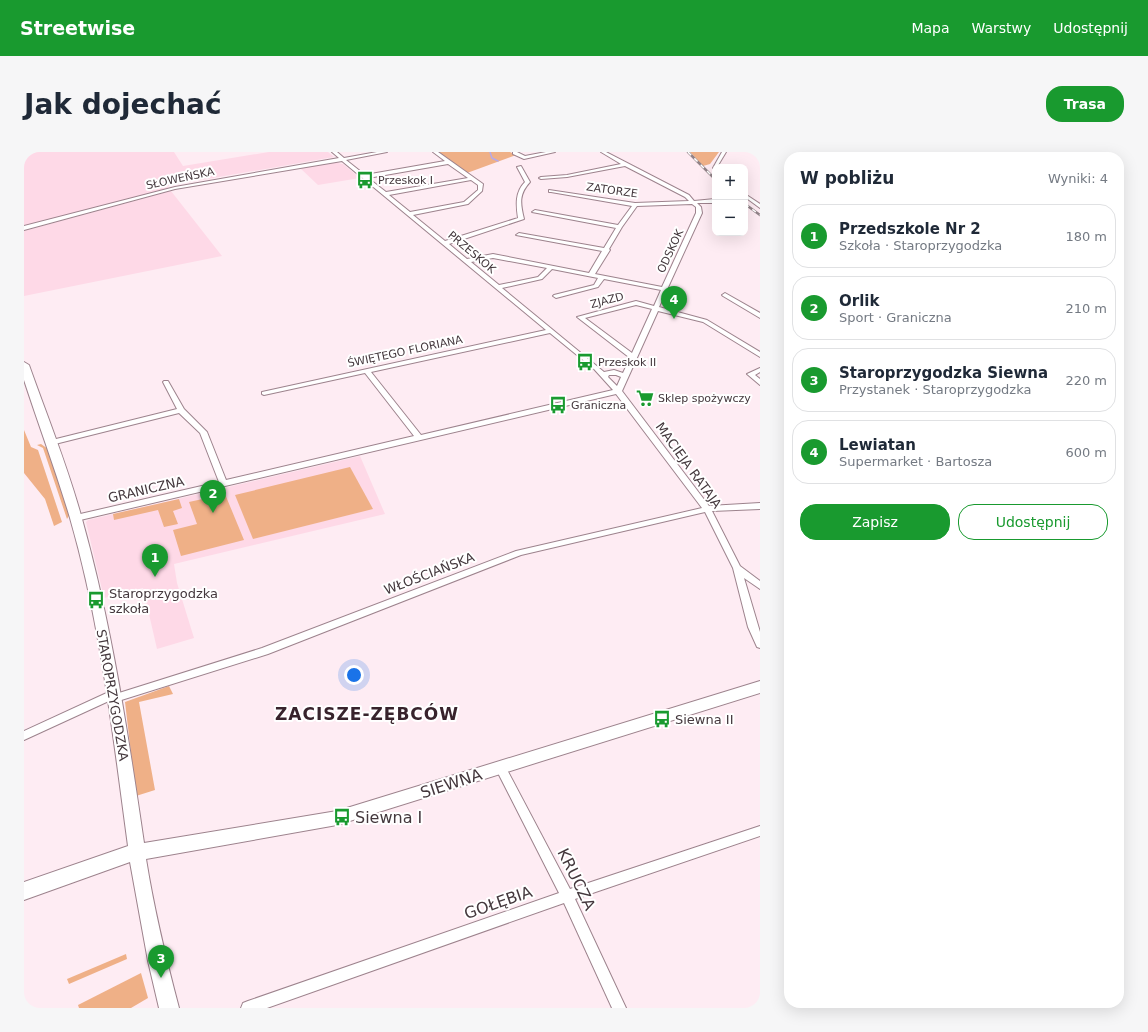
<!DOCTYPE html>
<html lang="pl">
<head>
<meta charset="utf-8">
<style>
  :root { --surface:#fff; --page:#f6f6f7; --text:#1f2937; --muted:#747a83; --line:#e0e1e3; --accent:#199a2f }
  body { margin:0; font-family:"DejaVu Sans",sans-serif; background:var(--page); color:var(--text) }
  .controls { position:absolute; right:12px; top:12px; display:grid; overflow:hidden; border-radius:8px; box-shadow:0 4px 16px #0002 }
  .controls button { width:36px; height:36px; display:grid; place-items:center; padding:0; border:0; border-bottom:1px solid var(--line); background:var(--surface); color:var(--text); font:20px sans-serif }
  .you { position:absolute; left:330px; top:523px; width:14px; height:14px; margin:-10px; border:3px solid #fff; border-radius:50%; background:#1a73e8; box-shadow:0 0 0 6px #1a73e833 }
  .badge { display:grid; place-items:center; width:26px; height:26px; border-radius:50%; background:var(--accent); color:#fff; font-size:13px; font-weight:700 }
  .pin { position:absolute; translate:-50% -33px; filter:drop-shadow(0 1px 2px #0008) }
  .pin::after { content:''; position:absolute; top:21px; width:14px; height:12px; background:inherit; clip-path:polygon(0 0,100% 0,50% 100%) }
  .list { margin:0; padding:0; list-style:none }
  h2 { display:flex; justify-content:space-between; align-items:center; height:52px; margin:0; padding:0 16px; font-size:17px }
  h2 small { font-size:13px; font-weight:400; color:var(--muted) }
  .list li { display:grid; grid-template-columns:26px 1fr auto; gap:12px; align-items:center; box-sizing:border-box; height:64px; margin:0 8px 8px; padding:0 8px; border:1px solid var(--line); border-radius:16px }
  .list b { display:block; font-size:15px; white-space:nowrap }
  .list p { margin:0; font-size:13px; white-space:nowrap; color:var(--muted) }
  .list em { font-size:13px; font-style:normal; color:var(--muted) }
  .actions { display:flex; gap:8px; padding:12px 16px }
  .actions a { flex:1; padding:9px 0; border:1px solid var(--accent); border-radius:16px; text-align:center; font-size:14px; color:var(--accent) }
  .actions .main { background:var(--accent); color:#fff }
  .map { position:relative; flex:none; width:736px; height:856px; overflow:hidden; border-radius:16px }
  header { display:flex; align-items:center; gap:24px; box-sizing:border-box; height:56px; padding:0 20px; background:var(--accent); color:#fff }
  header strong { font-size:19px }
  nav { display:flex; gap:22px; margin-inline-start:auto; font-size:14px }
  .intro { display:flex; align-items:center; justify-content:space-between; box-sizing:border-box; height:96px; padding:0 24px }
  h1 { margin:0; font-size:28px }
  .button { padding:10px 18px; border-radius:16px; background:var(--accent); color:#fff; font-size:14px; font-weight:700 }
  main { display:flex; gap:24px; padding:0 24px }
  aside { flex:1; background:var(--surface); border-radius:16px; box-shadow:0 4px 16px #0002 }
  .map>svg:first-child { display:block }
  .built { fill:#fed9e7 }
  .green { fill:#efb087 }
  .lines { fill:none; stroke-linecap:round; stroke-linejoin:round }
  .stream { stroke:#b5a9ec; stroke-width:1.5 }
  .street-casing { stroke:#9d838d; stroke-width:2 }
  .secondary-casing { stroke:#9d838d; stroke-width:2 }
  .street { fill:#fff; fill-rule:evenodd }
  .secondary { fill:#fff; fill-rule:evenodd }
  .rail-casing { stroke:#918388; stroke-width:2.5 }
  .rail { stroke:#fff; stroke-width:1.5; stroke-dasharray:4.5; stroke-linecap:butt }
  .labels { text-anchor:middle; stroke-width:4; stroke-linejoin:round; paint-order:stroke }
  .far-street-label { font-size:11px; fill:#44383d; stroke:#fff }
  .far-poi-label { font-size:11px; fill:#44383d; stroke:#fff; text-anchor:start }
  .street-label { font-size:13px; fill:#44383d; stroke:#fff }
  .poi-label { font-size:13px; fill:#44383d; stroke:#fff; text-anchor:start }
  .near-street-label { font-size:16px; fill:#44383d; stroke:#fff }
  .near-poi-label { font-size:16px; fill:#44383d; stroke:#fff; text-anchor:start }
  .district-label { font-size:17px; font-weight:bold; letter-spacing:1px; fill:#38232c; stroke:#fff }
</style>
</head>
<body>
<header>
<strong>Streetwise</strong>
<nav><a>Mapa</a><a>Warstwy</a><a>Udostępnij</a></nav>
</header>
<div class="intro"><h1>Jak dojechać</h1><a class="button">Trasa</a></div>
<main>
<div class="map">
<svg width="736" height="856" viewBox="0 0 736 856">
  <rect width="100%" height="100%" fill="#feecf3"/>
  <g class="built">
    <path d="M0 0H150L159 14 245 0H304L310 5 143 34 145 37 0 75Z"/>
    <path d="M309 10 319 12 336 26 294 33 276 16Z"/>
    <path d="M147 39 198 104 0 144V79Z"/>
    <path d="M336 304 361 362 150 412 153 431 170 486 133 497 119 436 80 446 62 370 64 368Z"/>
  </g>
  <g class="green">
    <path d="M413 0H486L492 3 443 21Z"/>
    <path d="M666 0H695L686 12 679 14Z"/>
    <path d="M0 278 7 295 14 298 38 370 30 374 21 347 0 321Z"/>
    <path d="M17 292 24 297 46 362 43 367 19 296 13 293Z"/>
    <path d="M326 315 349 357 229 387 211 343Z"/>
    <path d="M201 342 220 388 157 404 149 378 173 372 165 350Z"/>
    <path d="M155 347 158 356 149 359 154 372 140 375 134 358 90 368 89 362Z"/>
    <path d="M145 534 149 542 115 550 131 638 112 644 101 550Z"/>
    <path d="M102 802 103 807 45 832 43 827Z"/>
    <path d="M117 821 124 846 107 856H55L54 853Z"/>
  </g>
  <g class="lines">
    <path class="stream" d="M466 0 468 6 474 9"/>
    <g class="street-casing">
      <g id="street">
        <path d="M308 0H313L320 6 353 0H363L322 8 341 23 421 9 409 0H414L459 32 458 39 444 52 389 63 421 89 494 66C492 53 491 40 501 30L493 15 497 14 506 30C495 42 496 51 500 67L425 92 443 107 469 102 565 121 578 99 492 83 495 81 580 96 592 76 508 60 511 58 594 73 608 54 527 40H525V38L611 51 665 49 661 45 601 14 543 25 517 27 515 26 517 25 543 23 597 12 577 0H582L665 43 670 49 691 47V51H673L677 55 678 61 635 155 683 168 736 200V205L679 170 634 159 598 239 685 354 736 351V357L688 359 716 414 736 429V437L720 426 736 480V496L733 495 724 475 709 416 681 360 497 403 244 502 91 550 87 548 0 588V579L87 539 91 538 95 541 238 496 492 399 678 356 592 242 52 369 49 368 48 366 49 364 52 363 195 330 176 281 155 261 27 293 23 291 24 289 153 257 139 230 140 229H144L160 257 183 280 202 328 390 284 341 221 240 243 238 242V240L522 178 318 9 151 37 0 78V74L151 35 315 6ZM424 12 444 26 362 40 344 26ZM447 28 454 33V38L440 50 386 60 365 43ZM668 52 672 55V61L638 135 571 122 586 98 585 97 598 75 613 54ZM469 106 523 116 514 125 475 133 447 110ZM528 117 574 126 570 133 530 143 529 144 532 146 574 135 580 127 637 138 630 154 612 149 553 165 606 206 599 221 590 218 580 220 478 136 518 127ZM612 153 628 157 608 201 561 166ZM526 181 570 217 589 238 397 283 347 220ZM585 223H592L597 225 593 234 584 225Z"/>
        <path d="M489 0H493L501 4 522 0H531L500 7 489 2Z"/>
        <path d="M698 0H702L693 15 689 16Z"/>
        <path d="M721 42 736 52V56L721 45Z"/>
        <path d="M701 141 736 161V166L699 144 698 143Z"/>
        <path d="M736 216V220L731 223 736 227V233L723 222Z"/>
        <path d="M476 610 480 612 546 737 736 674V684L551 747 602 856H588L540 751 243 856H217L219 851 224 849 535 741 471 615 472 612Z"/>
      </g>
    </g>
    <g class="secondary-casing">
      <path id="secondary" d="M0 210 5 213C23 264 44 315 58 367 88 474 104 582 120 691L313 659 736 529V541L313 673 122 707C130 757 142 807 155 856H135L124 809 106 710 0 748V730L104 694C89 584 77 473 46 366 32 319 15 274 0 228Z"/>
    </g>
    <use href="#street" class="street"/>
    <use href="#secondary" class="secondary"/>
    <g class="rail-casing">
      <g id="rail">
        <path d="M664 0 691 27"/>
        <path d="M721 52 736 63"/>
      </g>
    </g>
    <use href="#rail" class="rail"/>
  </g>
  <defs>
    <g id="bus-bare" transform="scale(1.38)"><path d="M-5-6H5V4H4V6H2V4H-2V6H-4V4H-5ZM-3.5-4V0h7V-4ZM-3.5 1.2v1.5H-2V1.2ZM2 1.2v1.5H3.5V1.2Z" fill="#199a2f" stroke="#fff" stroke-width="2.5" paint-order="stroke"/></g>
    <g id="supermarket-bare" transform="scale(1.38)"><path d="M-6-5.5h2.5l.6 2H6L4.5 2H-2.5L-4.4-4H-6ZM-1.5 3.2a1.3 1.3 0 1 0 .1 0ZM3 3.2a1.3 1.3 0 1 0 .1 0Z" fill="#199a2f" stroke="#fff" stroke-width="2.5" paint-order="stroke"/></g>
  </defs>
  <g fill-rule="evenodd">
    <use href="#bus-bare" x="341" y="28"/>
    <use href="#bus-bare" x="561" y="210"/>
    <use href="#supermarket-bare" x="621" y="246"/>
    <use href="#bus-bare" x="534" y="253"/>
    <use href="#bus-bare" x="72" y="448"/>
    <use href="#bus-bare" x="638" y="567"/>
    <use href="#bus-bare" x="318" y="665"/>
  </g>
  <g class="labels">
    <g class="far-street-label">
      <text transform="translate(156 26) rotate(-12)" y="4">SŁOWEŃSKA</text>
      <text transform="translate(588 38) rotate(8)" y="4">ZATORZE</text>
      <text transform="translate(646 99) rotate(-65)" y="4">ODSKOK</text>
      <text transform="translate(448 100) rotate(40)" y="4">PRZESKOK</text>
      <text transform="translate(583 148) rotate(-15)" y="4">ZJAZD</text>
      <text transform="translate(381 199) rotate(-12)" y="4">ŚWIĘTEGO FLORIANA</text>
    </g>
    <g class="far-poi-label">
      <text x="354" y="32">Przeskok I</text>
      <text x="574" y="214">Przeskok II</text>
      <text x="634" y="250">Sklep spożywczy</text>
      <text x="547" y="257">Graniczna</text>
    </g>
    <g class="street-label">
      <text transform="translate(665 313) rotate(54)" y="5">MACIEJA RATAJA</text>
      <text transform="translate(122 337) rotate(-13)" y="5">GRANICZNA</text>
      <text transform="translate(405 421) rotate(-21)" y="5">WŁOŚCIAŃSKA</text>
      <text transform="translate(89 543) rotate(80)" y="5">STAROPRZYGODZKA</text>
    </g>
    <g class="poi-label">
      <text x="85" y="446">Staroprzygodzka<tspan x="85" dy="15">szkoła</tspan></text>
      <text x="651" y="572">Siewna II</text>
    </g>
    <g class="near-street-label">
      <text transform="translate(427 631) rotate(-18)" y="6">SIEWNA</text>
      <text transform="translate(553 727) rotate(64)" y="6">KRUCZA</text>
      <text transform="translate(474 750) rotate(-19)" y="6">GOŁĘBIA</text>
    </g>
    <g class="near-poi-label">
      <text x="331" y="671">Siewna I</text>
    </g>
    <g class="district-label">
      <text x="343" y="568">ZACISZE-ZĘBCÓW</text>
    </g>
  </g>
</svg>
<div class="controls">
<button>+</button>
<button>−</button>
</div>
<div class="you"></div>
<div class="pin badge" style="left:131px;top:425px">1</div>
<div class="pin badge" style="left:189px;top:361px">2</div>
<div class="pin badge" style="left:137px;top:826px">3</div>
<div class="pin badge" style="left:650px;top:167px">4</div>
</div>
<aside>
<h2>W pobliżu<small>Wyniki: 4</small></h2>
<ul class="list">
<li><span class="badge">1</span><div><b>Przedszkole Nr 2</b><p>Szkoła · Staroprzygodzka</p></div><em>180 m</em></li>
<li><span class="badge">2</span><div><b>Orlik</b><p>Sport · Graniczna</p></div><em>210 m</em></li>
<li><span class="badge">3</span><div><b>Staroprzygodzka Siewna</b><p>Przystanek · Staroprzygodzka</p></div><em>220 m</em></li>
<li><span class="badge">4</span><div><b>Lewiatan</b><p>Supermarket · Bartosza</p></div><em>600 m</em></li>
</ul>
<div class="actions"><a class="main">Zapisz</a><a>Udostępnij</a></div>
</aside>
</main>
</body>
</html>
